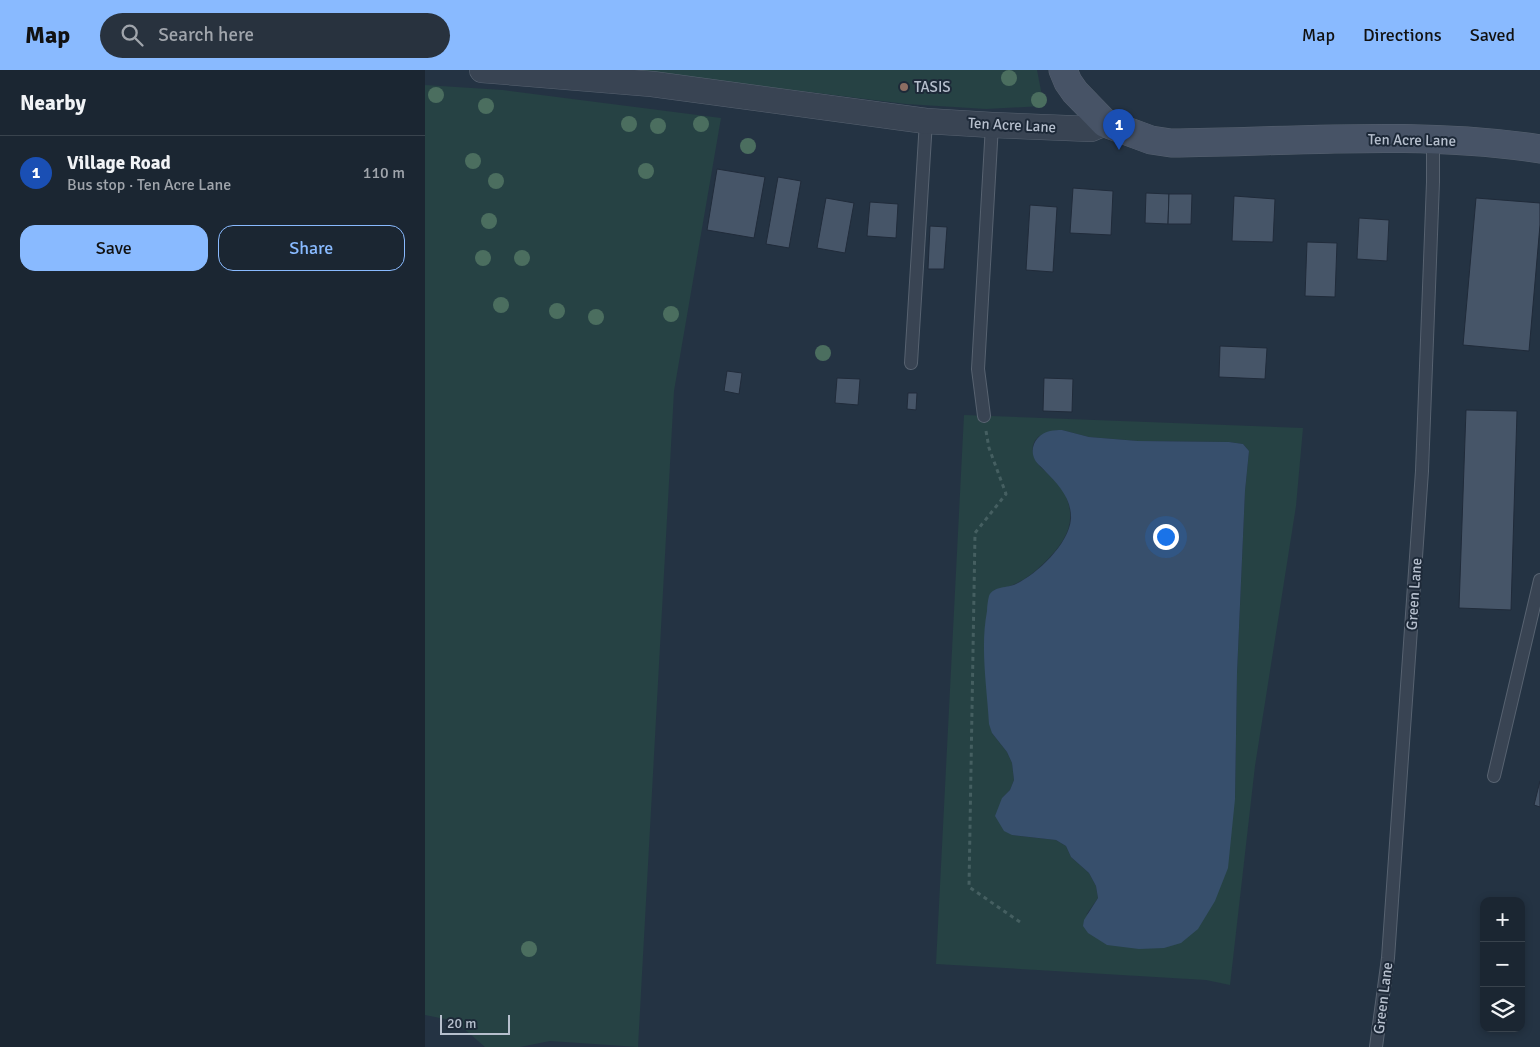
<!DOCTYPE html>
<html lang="en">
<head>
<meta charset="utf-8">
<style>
  :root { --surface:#1b2632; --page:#28323e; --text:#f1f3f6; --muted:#a0a5ac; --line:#39434d; --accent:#89baff }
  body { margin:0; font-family:Signika,sans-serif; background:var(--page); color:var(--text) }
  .controls { position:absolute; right:15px; bottom:15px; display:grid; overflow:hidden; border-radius:10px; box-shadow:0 2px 8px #0003 }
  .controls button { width:45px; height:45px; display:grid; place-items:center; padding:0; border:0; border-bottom:1px solid var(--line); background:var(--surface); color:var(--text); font:25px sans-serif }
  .scale { position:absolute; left:15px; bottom:12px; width:70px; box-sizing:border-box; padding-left:5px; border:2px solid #b6bfcd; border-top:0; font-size:14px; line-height:18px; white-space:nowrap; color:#b6bfcd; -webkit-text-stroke:4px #1d2938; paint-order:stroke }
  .you { position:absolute; left:740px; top:466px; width:18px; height:18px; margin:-12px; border:4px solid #fff; border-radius:50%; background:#1a73e8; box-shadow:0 0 0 8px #1a73e833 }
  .badge { display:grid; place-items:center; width:32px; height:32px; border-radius:50%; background:var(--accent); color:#fff; font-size:16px; font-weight:700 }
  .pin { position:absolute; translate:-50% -41px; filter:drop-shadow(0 1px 2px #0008) }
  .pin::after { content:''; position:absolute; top:26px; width:18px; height:15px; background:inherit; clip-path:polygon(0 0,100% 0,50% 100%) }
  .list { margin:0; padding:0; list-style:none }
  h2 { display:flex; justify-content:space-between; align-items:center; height:65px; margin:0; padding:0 20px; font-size:21px }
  h2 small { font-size:16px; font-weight:400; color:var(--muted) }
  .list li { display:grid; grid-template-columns:32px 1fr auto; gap:15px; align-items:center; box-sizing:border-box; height:75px; padding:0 20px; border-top:1px solid var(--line) }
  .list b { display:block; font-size:19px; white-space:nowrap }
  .list p { margin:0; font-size:16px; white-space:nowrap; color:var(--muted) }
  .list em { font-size:16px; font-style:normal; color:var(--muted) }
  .actions { display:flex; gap:10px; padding:15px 20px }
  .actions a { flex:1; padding:11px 0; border:1px solid var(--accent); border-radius:15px; text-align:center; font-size:18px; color:var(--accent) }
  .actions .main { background:var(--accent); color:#111 }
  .icon { flex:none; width:28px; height:28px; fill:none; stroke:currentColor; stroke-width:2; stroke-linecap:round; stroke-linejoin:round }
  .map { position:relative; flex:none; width:1115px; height:977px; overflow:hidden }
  header { display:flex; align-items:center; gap:30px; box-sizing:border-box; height:70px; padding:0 25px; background:var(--accent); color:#111 }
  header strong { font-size:24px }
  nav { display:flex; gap:28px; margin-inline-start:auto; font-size:18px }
  .search { width:350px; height:45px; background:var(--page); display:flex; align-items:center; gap:12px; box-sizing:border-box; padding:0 18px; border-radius:28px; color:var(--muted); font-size:19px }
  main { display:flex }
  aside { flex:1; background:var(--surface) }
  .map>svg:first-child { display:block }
  .green { fill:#264244; fill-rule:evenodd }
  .water { fill:#374f6c }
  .building { fill:#465568; stroke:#202b3a }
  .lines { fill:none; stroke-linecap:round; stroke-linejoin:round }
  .lane-casing { stroke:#576270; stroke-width:14 }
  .street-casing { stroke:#576270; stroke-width:26 }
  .secondary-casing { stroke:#576270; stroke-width:29 }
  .path { stroke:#455f61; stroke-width:3; stroke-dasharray:4 4; stroke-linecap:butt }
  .lane { stroke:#394453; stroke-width:12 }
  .street { stroke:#394453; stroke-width:25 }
  .secondary { stroke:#475366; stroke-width:28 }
  .tree { fill:#4b6e5f }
  .education-dot { fill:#8d6e63; stroke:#1d2938; stroke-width:2 }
  .labels { text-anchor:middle; stroke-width:4; stroke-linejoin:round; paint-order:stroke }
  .poi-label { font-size:15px; fill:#b6bfcd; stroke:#1d2938; text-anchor:start }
  .street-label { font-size:15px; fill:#b6bfcd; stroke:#1d2938 }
</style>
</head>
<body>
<header>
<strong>Map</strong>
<div class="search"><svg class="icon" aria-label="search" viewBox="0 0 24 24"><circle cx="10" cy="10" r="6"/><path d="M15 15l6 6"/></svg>Search here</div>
<nav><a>Map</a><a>Directions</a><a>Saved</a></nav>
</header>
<main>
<aside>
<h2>Nearby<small></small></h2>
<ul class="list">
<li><span class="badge" style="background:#1a4fb4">1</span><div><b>Village Road</b><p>Bus stop · Ten Acre Lane</p></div><em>110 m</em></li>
</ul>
<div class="actions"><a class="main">Save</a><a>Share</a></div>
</aside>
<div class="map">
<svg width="1115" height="977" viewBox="0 0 1115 977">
  <rect width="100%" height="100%" fill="#243343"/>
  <g class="green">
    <path d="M204 0H612L619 36 561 39 481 34Z"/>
    <path d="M0 15 78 20 296 48 249 321 213 977 125 971 95 977H60L30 951 0 945Z"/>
    <path d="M539 345 878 358 871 436 830 696 805 915 781 910 511 894ZM637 360 664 367 713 371 804 372 818 374 824 381 820 421 812 603 810 729 661 845 673 828 671 816 664 803 646 787 641 776 631 770 587 765 577 728 585 720 589 710 587 693 582 682 567 663 569 520C576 518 585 517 592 513 602 508 611 501 619 493 643 470 654 449 637 418 630 407 609 396 608 383 605 365 623 361 637 360Z"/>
  </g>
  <path class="water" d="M637 360 664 367 713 371 804 372 818 374 824 381 820 421 812 603 810 729 803 798 790 831 773 859 756 873 739 878 714 879 682 875 663 863 658 856 659 850 673 828 671 816 664 803 646 787 641 776 631 770 587 765 579 761 570 746 577 728 585 720 589 710 587 693 582 682 567 663 564 654C562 617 555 578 562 541 562 536 563 530 564 526 568 516 583 518 591 514 612 504 644 474 646 449 647 429 633 414 620 401 617 397 612 394 610 390 603 377 613 363 625 361 629 360 633 360 637 360Z"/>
  <g class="building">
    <path d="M292 99 340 107 329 168 282 160Z"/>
    <path d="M353 107 376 111 364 178 341 174Z"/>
    <path d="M648 118 688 121 686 165 645 163Z"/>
    <path d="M721 123 744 124 743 154 720 153Z"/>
    <path d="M744 124H767L766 154H743Z"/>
    <path d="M809 126 850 129 848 172 807 171Z"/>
    <path d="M401 128 429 133 420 183 392 178Z"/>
    <path d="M1051 128 1115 133V155L1104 281 1038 275Z"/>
    <path d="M445 132 473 134 471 168 442 166Z"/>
    <path d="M605 135 632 137 628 202 601 200Z"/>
    <path d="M934 148 964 150 962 191 932 189Z"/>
    <path d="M505 156 522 157 519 199H503Z"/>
    <path d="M882 172 912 173 910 227 880 226Z"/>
    <path d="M795 276 842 278 840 309 794 307Z"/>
    <path d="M302 301 317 303 314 324 299 321Z"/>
    <path d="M412 308 435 309 433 335 410 333Z"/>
    <path d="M619 308 648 309 647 342 618 341Z"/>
    <path d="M483 323H492L491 340 482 339Z"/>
    <path d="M1041 340 1092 341 1086 540 1034 538Z"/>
    <path d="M1115 711V737L1109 735Z"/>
  </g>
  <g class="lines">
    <g class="lane-casing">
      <g id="lane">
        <path d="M486 293 501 51"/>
        <path d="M559 346 553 299 567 55"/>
        <path d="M1069 706 1115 510"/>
        <path d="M951 977 963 888 997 401 1008 112V69"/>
      </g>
    </g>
    <g class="street-casing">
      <path id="street" d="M57 0 227 14 501 51 567 55 666 59 680 53"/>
    </g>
    <g class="secondary-casing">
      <path id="secondary" d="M638 0 643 12 650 22 680 53 726 70 746 73C868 72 993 60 1115 79"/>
    </g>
    <path class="path" d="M561 361 564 378 581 424 550 463 544 817 595 852"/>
    <use href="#lane" class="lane"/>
    <use href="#street" class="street"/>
    <use href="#secondary" class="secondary"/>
  </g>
  <g class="tree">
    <circle cx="584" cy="8" r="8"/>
    <circle cx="11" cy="25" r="8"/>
    <circle cx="614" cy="30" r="8"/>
    <circle cx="61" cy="36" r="8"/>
    <circle cx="204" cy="54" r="8"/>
    <circle cx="276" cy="54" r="8"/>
    <circle cx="233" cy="56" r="8"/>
    <circle cx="323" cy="76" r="8"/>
    <circle cx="48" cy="91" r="8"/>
    <circle cx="221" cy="101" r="8"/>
    <circle cx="71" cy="111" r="8"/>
    <circle cx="64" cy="151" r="8"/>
    <circle cx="58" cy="188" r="8"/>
    <circle cx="97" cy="188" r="8"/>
    <circle cx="76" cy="235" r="8"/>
    <circle cx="132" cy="241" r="8"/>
    <circle cx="246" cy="244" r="8"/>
    <circle cx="171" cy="247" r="8"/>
    <circle cx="398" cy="283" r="8"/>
    <circle cx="104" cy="879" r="8"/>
  </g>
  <circle class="education-dot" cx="479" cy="17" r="5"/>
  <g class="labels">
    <g class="poi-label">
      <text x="489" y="22">TASIS</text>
    </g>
    <g class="street-label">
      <text transform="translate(587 55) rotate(3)" y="5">Ten Acre Lane</text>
      <text transform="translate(987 70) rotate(1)" y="5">Ten Acre Lane</text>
      <text transform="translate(989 524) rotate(-86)" y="5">Green Lane</text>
      <text transform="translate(958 928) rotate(-83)" y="5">Green Lane</text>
    </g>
  </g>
</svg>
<div class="controls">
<button>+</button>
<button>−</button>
<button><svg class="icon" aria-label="layers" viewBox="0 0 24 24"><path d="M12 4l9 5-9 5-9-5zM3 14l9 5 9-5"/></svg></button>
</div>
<div class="scale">20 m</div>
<div class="you"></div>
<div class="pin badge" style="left:694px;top:80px;background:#1a4fb4">1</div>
</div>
</main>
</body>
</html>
